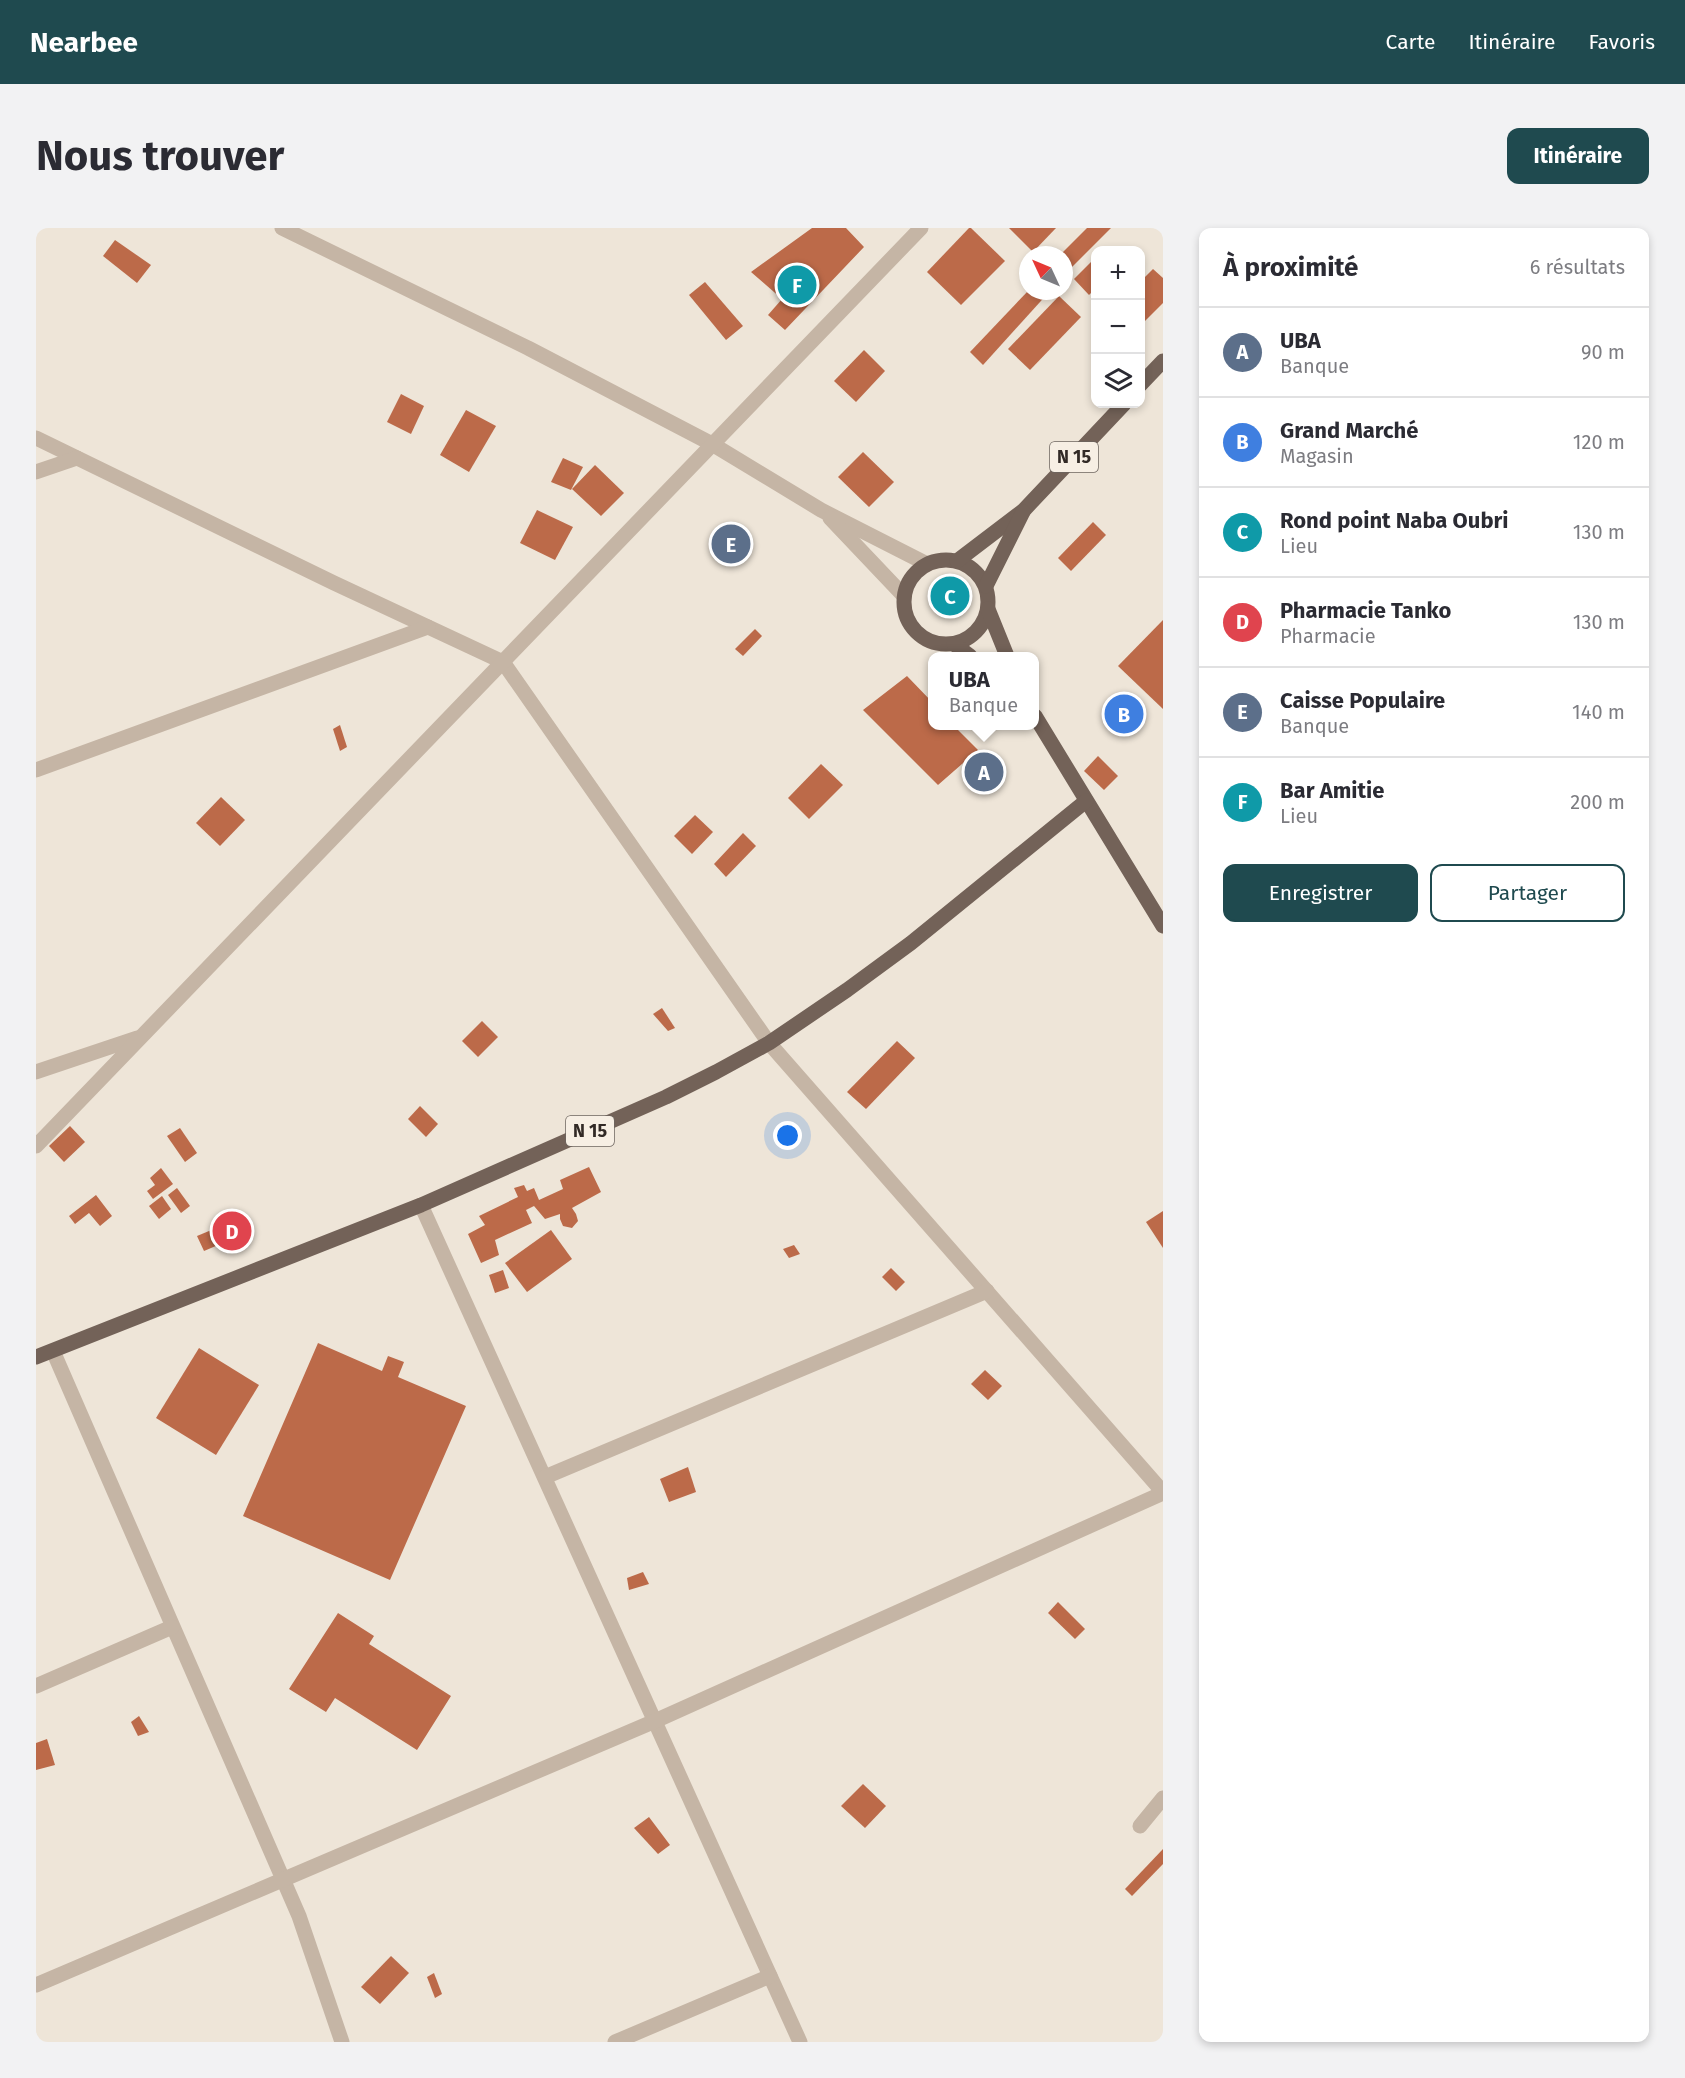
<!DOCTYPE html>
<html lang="fr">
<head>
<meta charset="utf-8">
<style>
  :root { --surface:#fff; --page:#f2f2f3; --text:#2b2b33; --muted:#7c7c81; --line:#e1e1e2; --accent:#1f4a4f }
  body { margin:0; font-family:"Fira Sans",sans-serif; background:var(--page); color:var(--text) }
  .controls { position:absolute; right:18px; top:18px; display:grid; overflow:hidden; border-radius:12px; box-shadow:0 3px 9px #0003 }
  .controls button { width:54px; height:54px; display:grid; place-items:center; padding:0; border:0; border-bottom:2px solid var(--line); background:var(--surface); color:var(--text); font:30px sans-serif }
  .compass { position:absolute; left:983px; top:18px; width:54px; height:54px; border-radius:50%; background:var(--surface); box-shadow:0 3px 9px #0003; rotate:314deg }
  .you { position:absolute; left:752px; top:908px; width:21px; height:21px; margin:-15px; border:4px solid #fff; border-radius:50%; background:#1a73e8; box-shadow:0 0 0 9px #1a73e833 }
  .badge { display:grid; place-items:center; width:39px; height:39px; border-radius:50%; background:var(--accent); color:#fff; font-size:20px; font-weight:700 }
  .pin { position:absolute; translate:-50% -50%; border:3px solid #fff; box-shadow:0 2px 6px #0006 }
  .popup { position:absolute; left:892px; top:424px; width:111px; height:78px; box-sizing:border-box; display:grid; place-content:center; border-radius:12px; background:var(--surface); filter:drop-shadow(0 2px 4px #0005); font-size:20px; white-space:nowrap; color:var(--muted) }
  .popup b { font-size:22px; color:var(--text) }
  .popup::after { content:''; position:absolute; left:50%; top:100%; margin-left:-12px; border:12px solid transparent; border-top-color:var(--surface) }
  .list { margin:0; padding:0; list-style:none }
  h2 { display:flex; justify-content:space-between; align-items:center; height:78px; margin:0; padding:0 24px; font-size:26px }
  h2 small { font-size:20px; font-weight:400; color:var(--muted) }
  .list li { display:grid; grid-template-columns:39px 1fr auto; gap:18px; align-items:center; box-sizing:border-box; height:90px; padding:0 24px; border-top:2px solid var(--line) }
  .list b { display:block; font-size:22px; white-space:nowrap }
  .list p { margin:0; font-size:20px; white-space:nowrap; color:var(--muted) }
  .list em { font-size:20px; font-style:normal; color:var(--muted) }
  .actions { display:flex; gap:12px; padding:18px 24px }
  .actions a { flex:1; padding:14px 0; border:2px solid var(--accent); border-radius:12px; text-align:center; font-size:21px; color:var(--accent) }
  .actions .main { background:var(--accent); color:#fff }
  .icon { flex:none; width:33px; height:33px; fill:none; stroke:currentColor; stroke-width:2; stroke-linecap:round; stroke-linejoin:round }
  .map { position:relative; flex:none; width:1127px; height:1814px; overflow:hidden; border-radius:12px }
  header { display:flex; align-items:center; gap:36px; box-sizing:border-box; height:84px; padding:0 30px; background:var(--accent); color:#fff }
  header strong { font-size:28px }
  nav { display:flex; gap:33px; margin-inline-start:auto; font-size:21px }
  .intro { display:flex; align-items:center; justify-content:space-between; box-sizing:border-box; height:144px; padding:0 36px }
  h1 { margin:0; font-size:42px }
  .button { padding:15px 27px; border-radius:12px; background:var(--accent); color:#fff; font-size:21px; font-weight:700 }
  main { display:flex; gap:36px; padding:0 36px }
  aside { flex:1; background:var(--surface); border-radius:12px; box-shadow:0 3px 9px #0003 }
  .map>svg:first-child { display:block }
  .building { fill:#bc6a49 }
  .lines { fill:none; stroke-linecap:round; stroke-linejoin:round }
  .minor { stroke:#c5b5a5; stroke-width:15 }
  .major { stroke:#736258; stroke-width:15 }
  .labels { text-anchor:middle; stroke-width:4.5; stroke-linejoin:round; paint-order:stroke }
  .shield { fill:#f7efe4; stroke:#6d655f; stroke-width:1.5 }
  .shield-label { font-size:18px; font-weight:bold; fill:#322a26 }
</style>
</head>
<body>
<header>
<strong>Nearbee</strong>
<nav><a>Carte</a><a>Itinéraire</a><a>Favoris</a></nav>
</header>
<div class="intro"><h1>Nous trouver</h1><a class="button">Itinéraire</a></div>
<main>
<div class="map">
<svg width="1127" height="1814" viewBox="0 0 1127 1814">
  <rect width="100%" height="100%" fill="#eee5d8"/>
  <g class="building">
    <path d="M776 0H810L828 19 749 102 732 87 746 71 715 44Z"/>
    <path d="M933 0H935L969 33 925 77 891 44Z"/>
    <path d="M973 0H1020L997 24Z"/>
    <path d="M1051 0H1075L1028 47V27H1024Z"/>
    <path d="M79 12 115 37 101 55 67 28Z"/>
    <path d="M1059 30V61L1053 67 1038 51Z"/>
    <path d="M1117 41 1127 50V75L1104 98V54Z"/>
    <path d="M669 54 707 98 690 112 653 67Z"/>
    <path d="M992 63H1014L947 137 934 124Z"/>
    <path d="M1023 68 1045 89 994 142 972 121Z"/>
    <path d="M828 122 849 143 820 174 798 153Z"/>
    <path d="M365 166 388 178 375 206 351 194Z"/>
    <path d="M430 182 460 198 433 244 404 227Z"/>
    <path d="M827 224 858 254 833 279 802 249Z"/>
    <path d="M527 230 547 239 535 262 515 254Z"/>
    <path d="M559 237 588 265 565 288 536 261Z"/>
    <path d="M501 282 537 299 519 332 484 315Z"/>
    <path d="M1057 294 1070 307 1035 343 1022 330Z"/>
    <path d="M1127 392V481L1082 438Z"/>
    <path d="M719 401 726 408 707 428 699 421Z"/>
    <path d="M871 448 897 475V498H918L942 522 902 557 827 482Z"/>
    <path d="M304 497 311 519 304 523 297 501Z"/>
    <path d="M1062 528 1082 548 1068 562 1048 543Z"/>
    <path d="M785 536 807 557 773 591 752 570Z"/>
    <path d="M185 569 209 592 184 618 160 595Z"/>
    <path d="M659 587 677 604 656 626 638 608Z"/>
    <path d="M707 605 720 618 690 649 678 636Z"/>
    <path d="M626 780 639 800 632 803 617 786Z"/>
    <path d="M446 793 462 809 442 829 426 813Z"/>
    <path d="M861 813 879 830 830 881 811 864Z"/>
    <path d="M384 878 402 896 390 909 372 891Z"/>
    <path d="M34 898 49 914 28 934 13 918Z"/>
    <path d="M144 900 161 925 149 934 131 908Z"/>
    <path d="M553 939 565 964 536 980 540 986 542 993 536 1000 527 998 524 991V986L509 991 498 978 490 982 496 995 459 1012 463 1027 445 1035 432 1006 449 997 443 988 482 969 478 960 488 957 491 963 498 960 503 972 527 961 524 952Z"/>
    <path d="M125 940 137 956 117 971 111 963 119 957 114 950Z"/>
    <path d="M141 960 154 978 145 985 132 967Z"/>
    <path d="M60 967 76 988 64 998 53 985 39 996 33 988Z"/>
    <path d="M126 968 135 981 123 991 113 978Z"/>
    <path d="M1127 983V1020L1110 994Z"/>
    <path d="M209 988 215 1003 168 1023 161 1008Z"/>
    <path d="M515 1002 536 1031 491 1064 469 1035Z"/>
    <path d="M758 1017 764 1026 753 1030 747 1021Z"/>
    <path d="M855 1040 869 1054 860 1063 846 1049Z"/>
    <path d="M467 1042 473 1060 459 1065 453 1047Z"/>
    <path d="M282 1115 346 1143 352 1128 368 1134 362 1149 430 1178 354 1352 207 1288Z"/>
    <path d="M163 1120 223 1157 180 1227 120 1190Z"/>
    <path d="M949 1142 966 1158 952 1172 935 1156Z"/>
    <path d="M652 1239 660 1264 633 1274 624 1251Z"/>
    <path d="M607 1344 613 1356 593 1362 591 1350Z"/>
    <path d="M1022 1374 1049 1401 1039 1411 1012 1385Z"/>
    <path d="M302 1385 338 1408 333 1416 415 1468 381 1522 299 1470 290 1484 253 1461Z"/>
    <path d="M103 1488 113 1504 102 1508 95 1494Z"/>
    <path d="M11 1511 19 1537 0 1542V1515Z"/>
    <path d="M827 1556 850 1578 829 1600 805 1578Z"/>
    <path d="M613 1589 634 1617 622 1626 598 1600Z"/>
    <path d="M1127 1621V1636L1096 1668 1089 1661Z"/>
    <path d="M355 1728 373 1745 344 1776 325 1759Z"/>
    <path d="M398 1745 406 1766 399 1770 391 1749Z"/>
  </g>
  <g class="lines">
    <g class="minor">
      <path d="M246 0 492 120 676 216 785 282 891 336"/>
      <path d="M0 210 298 355 467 434 733 815 1127 1264"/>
      <path d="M0 244 41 230"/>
      <path d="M794 290 868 368"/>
      <path d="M0 542 392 399"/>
      <path d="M0 844 101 810"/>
      <path d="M0 918 885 0"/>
      <path d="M385 977 764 1814"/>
      <path d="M17 1123 263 1688 306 1814"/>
      <path d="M509 1249 951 1063"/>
      <path d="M0 1458 136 1399"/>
      <path d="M1104 1598 1127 1570"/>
      <path d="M0 1757 619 1493 1127 1265"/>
      <path d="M579 1814 734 1748"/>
    </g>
    <g class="major">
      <path d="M1104 157 1127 133"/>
      <circle cx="910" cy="374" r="42"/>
      <path d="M921 333 988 282 1088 176"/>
      <path d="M950 358 987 284"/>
      <path d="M952 381 971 428"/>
      <path d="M918 416 934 428"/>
      <path d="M999 488 1127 698"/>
      <path d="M0 1129 385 977 630 869 680 844 733 815 811 762 875 715 1050 573"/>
    </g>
  </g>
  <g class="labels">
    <g class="shield">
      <rect x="1014" y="214" width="48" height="30" rx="4.5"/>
      <rect x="530" y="888" width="48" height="30" rx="4.5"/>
    </g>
    <g class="shield-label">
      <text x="1038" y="235">N 15</text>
      <text x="554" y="909">N 15</text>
    </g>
  </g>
</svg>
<div class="controls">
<button>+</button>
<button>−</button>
<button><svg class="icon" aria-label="layers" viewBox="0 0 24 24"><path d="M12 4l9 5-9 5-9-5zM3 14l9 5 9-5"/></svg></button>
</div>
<svg class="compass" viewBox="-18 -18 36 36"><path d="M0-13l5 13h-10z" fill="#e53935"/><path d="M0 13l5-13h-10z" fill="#7c7c81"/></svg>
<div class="you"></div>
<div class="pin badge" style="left:948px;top:544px;background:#5c6f8a">A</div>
<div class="popup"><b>UBA</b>Banque</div>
<div class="pin badge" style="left:1088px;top:486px;background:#3f7fe0">B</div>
<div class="pin badge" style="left:914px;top:368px;background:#0f9aa8">C</div>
<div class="pin badge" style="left:196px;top:1003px;background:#e0444e">D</div>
<div class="pin badge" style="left:695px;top:316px;background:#5c6f8a">E</div>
<div class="pin badge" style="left:761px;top:57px;background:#0f9aa8">F</div>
</div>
<aside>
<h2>À proximité<small>6 résultats</small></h2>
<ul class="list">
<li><span class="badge" style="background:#5c6f8a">A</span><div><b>UBA</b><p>Banque</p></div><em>90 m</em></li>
<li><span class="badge" style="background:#3f7fe0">B</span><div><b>Grand Marché</b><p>Magasin</p></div><em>120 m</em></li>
<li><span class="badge" style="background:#0f9aa8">C</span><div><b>Rond point Naba Oubri</b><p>Lieu</p></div><em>130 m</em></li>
<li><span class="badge" style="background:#e0444e">D</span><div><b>Pharmacie Tanko</b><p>Pharmacie</p></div><em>130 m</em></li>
<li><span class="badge" style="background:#5c6f8a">E</span><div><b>Caisse Populaire</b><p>Banque</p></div><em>140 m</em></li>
<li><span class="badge" style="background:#0f9aa8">F</span><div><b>Bar Amitie</b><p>Lieu</p></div><em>200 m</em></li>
</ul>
<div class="actions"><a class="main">Enregistrer</a><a>Partager</a></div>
</aside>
</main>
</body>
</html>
